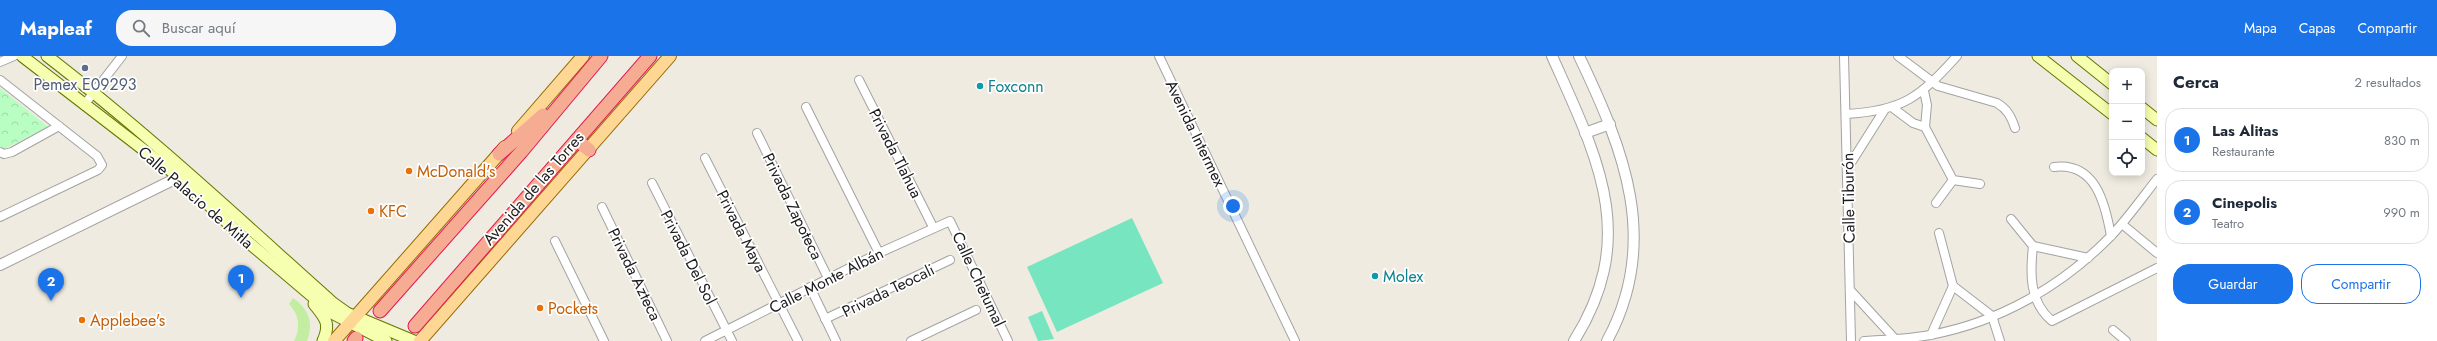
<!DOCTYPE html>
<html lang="es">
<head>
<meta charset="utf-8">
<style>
  :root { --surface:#fff; --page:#f6f6f7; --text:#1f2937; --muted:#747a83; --line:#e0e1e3; --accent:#1a73e8 }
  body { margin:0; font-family:Jost,sans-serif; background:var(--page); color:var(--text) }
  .controls { position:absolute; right:12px; top:12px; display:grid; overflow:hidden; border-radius:8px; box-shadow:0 2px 10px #0003 }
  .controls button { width:36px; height:36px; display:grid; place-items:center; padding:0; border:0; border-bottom:1px solid var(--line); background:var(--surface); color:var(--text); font:20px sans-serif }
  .you { position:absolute; left:1233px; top:150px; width:14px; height:14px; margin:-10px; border:3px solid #fff; border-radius:50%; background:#1a73e8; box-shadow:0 0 0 6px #1a73e833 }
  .badge { display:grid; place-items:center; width:26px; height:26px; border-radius:50%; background:var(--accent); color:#fff; font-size:13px; font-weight:700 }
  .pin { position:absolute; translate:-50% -33px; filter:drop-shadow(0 1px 2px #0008) }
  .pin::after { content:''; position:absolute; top:21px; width:14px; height:12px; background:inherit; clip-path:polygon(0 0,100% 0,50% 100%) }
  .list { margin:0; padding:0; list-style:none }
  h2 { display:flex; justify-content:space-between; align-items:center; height:52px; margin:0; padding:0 16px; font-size:17px }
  h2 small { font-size:13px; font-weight:400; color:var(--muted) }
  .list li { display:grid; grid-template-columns:26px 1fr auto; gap:12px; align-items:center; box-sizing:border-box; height:64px; margin:0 8px 8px; padding:0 8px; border:1px solid var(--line); border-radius:16px }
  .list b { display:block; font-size:15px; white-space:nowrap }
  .list p { margin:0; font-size:13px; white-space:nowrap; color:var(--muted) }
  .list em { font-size:13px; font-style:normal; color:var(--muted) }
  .actions { display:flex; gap:8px; padding:12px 16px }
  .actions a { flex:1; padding:9px 0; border:1px solid var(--accent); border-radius:16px; text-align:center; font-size:14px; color:var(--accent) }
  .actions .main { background:var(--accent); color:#fff }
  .icon { flex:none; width:22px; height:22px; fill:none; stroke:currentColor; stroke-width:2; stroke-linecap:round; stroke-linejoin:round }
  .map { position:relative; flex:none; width:2157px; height:285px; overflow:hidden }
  header { display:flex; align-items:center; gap:24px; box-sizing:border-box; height:56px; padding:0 20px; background:var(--accent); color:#fff }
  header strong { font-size:19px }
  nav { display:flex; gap:22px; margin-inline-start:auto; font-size:14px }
  .search { width:280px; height:36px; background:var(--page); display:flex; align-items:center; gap:10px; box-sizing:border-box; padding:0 14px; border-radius:16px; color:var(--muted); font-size:15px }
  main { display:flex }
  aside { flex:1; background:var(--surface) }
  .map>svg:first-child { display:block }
  .grass { fill:#c3eea1 }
  .park { fill:url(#park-crowns) }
  .pitch { fill:#77e5c0 }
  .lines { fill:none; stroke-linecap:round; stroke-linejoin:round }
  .minor-casing { stroke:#a3a3a3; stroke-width:10 }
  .tertiary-casing { stroke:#a3a3a3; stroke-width:12 }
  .secondary-casing { stroke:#637600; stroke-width:13 }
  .primary-casing { stroke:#946b00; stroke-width:14 }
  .trunk-casing { stroke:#e51552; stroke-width:15 }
  .minor { stroke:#fff; stroke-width:8 }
  .tertiary { stroke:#fff; stroke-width:10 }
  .secondary { stroke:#f6feaf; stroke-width:11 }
  .primary { stroke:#ffd795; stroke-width:12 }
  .trunk { stroke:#f6ac92; stroke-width:13 }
  .service-dot { fill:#5c6f8a; stroke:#fff; stroke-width:1.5 }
  .culture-dot { fill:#0f9aa8; stroke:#fff; stroke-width:1.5 }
  .food-dot { fill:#e8710a; stroke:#fff; stroke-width:1.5 }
  .labels { text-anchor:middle; stroke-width:3.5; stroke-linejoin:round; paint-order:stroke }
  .service-label { font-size:16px; fill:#4e5e75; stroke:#fff }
  .culture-label { font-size:16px; fill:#0d838f; stroke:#fff; text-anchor:start }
  .street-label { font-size:16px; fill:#1c1c1c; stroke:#fff }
  .food-label { font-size:16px; fill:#c56008; stroke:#fff; text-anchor:start }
</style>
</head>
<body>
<header>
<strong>Mapleaf</strong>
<div class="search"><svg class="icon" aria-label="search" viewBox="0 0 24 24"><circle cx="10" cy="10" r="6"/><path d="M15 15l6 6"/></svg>Buscar aquí</div>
<nav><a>Mapa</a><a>Capas</a><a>Compartir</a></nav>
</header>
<main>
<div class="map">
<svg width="2157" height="285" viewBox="0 0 2157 285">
  <defs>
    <pattern id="park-crowns" width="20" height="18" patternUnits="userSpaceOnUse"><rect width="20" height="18" fill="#b8fec2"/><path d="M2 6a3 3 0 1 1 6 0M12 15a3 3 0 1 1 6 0" fill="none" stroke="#9ed9a6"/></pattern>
  </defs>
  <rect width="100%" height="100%" fill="#efebe1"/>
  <path class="grass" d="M293 242C309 253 314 267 307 285H294C301 272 299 258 289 248Z"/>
  <path class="park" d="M0 32 48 71 2 94 0 90Z"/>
  <g class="pitch">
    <path d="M1132 162 1163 227 1057 276 1027 211Z"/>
    <path d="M1042 255 1054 283 1038 285 1028 261Z"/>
  </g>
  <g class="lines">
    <g class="minor-casing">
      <g id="minor">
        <path d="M1159 0 1295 285"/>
        <path d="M1844 0 1851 285"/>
        <path d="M1898 0 1938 30 1997 47C2007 53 2011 60 2015 72"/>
        <path d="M0 6 14 0"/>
        <path d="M0 24 97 100 102 109 98 114 0 161"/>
        <path d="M859 24 933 171"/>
        <path d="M1924 35 1927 49 1925 71 1953 124 1980 128"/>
        <path d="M84 49 122 0"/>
        <path d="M806 51 879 197"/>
        <path d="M1893 52 1913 67 1925 71"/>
        <path d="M1846 58C1903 55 1920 41 1957 0"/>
        <path d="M757 77 828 222"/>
        <path d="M0 96 4 98 12 96 59 70"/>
        <path d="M705 102 798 285"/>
        <path d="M2054 111C2095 106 2105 146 2111 180"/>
        <path d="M1847 113 1885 53"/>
        <path d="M652 127 732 285"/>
        <path d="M1936 147 1953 124"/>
        <path d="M602 151 667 285"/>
        <path d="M2011 163 2033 190C2030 217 2029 246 2052 265L2157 212"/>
        <path d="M2122 168 2157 197"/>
        <path d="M1939 177 1953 230 1992 260 2000 285"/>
        <path d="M555 185 604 285"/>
        <path d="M2033 190 2088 202"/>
        <path d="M810 231 836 285"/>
        <path d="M1850 234 1895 283"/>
        <path d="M825 263 950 204"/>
        <path d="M2113 274 2126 285"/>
        <path d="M1931 279 1953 230"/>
        <path d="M705 285 879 197 950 165 1008 285"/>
        <path d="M911 285 976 254"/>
        <path d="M1864 285C1886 284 1909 283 1930 279 2000 266 2062 230 2111 180 2128 162 2142 142 2157 123"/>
      </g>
    </g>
    <g class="tertiary-casing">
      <g id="tertiary">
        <path d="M1552 0C1597 101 1640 180 1574 285"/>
        <path d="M1579 0C1624 94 1661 186 1607 285"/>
        <path d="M1585 77 1610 68"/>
        <path d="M0 209 185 118"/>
      </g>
    </g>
    <g class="secondary-casing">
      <g id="secondary">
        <path d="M22 0 179 121 248 186 332 257 386 285"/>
        <path d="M47 0C147 77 239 163 333 247L347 257 414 285"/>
        <path d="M2038 0 2112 58"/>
        <path d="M2077 0 2112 28"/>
        <path d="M2142 52 2157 64"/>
        <path d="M2142 82 2157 94"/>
        <path d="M314 248C325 262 331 267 323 285"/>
      </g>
    </g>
    <g class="primary-casing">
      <g id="primary">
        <path d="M518 75 583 0"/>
        <path d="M334 285 505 91"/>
        <path d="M420 285 670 0"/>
      </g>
    </g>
    <g class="trunk-casing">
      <g id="trunk">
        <path d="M577 84 589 94"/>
        <path d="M499 98 543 59"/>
        <path d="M380 255 521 96 601 0"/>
        <path d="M415 270 650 0"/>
        <path d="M354 285 356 282"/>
      </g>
    </g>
    <use href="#minor" class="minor"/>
    <use href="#tertiary" class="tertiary"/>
    <use href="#secondary" class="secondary"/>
    <use href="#primary" class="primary"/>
    <use href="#trunk" class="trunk"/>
  </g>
  <circle class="service-dot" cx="85" cy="12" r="4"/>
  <g class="culture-dot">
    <circle cx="980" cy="30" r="4"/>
    <circle cx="1375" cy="220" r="4"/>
  </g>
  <g class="food-dot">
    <circle cx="409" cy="115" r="4"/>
    <circle cx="371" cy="155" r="4"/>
    <circle cx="540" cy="252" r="4"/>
    <circle cx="82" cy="264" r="4"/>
  </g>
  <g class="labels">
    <g class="service-label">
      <text x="85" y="34">Pemex E09293</text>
    </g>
    <g class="culture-label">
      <text x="988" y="36">Foxconn</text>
      <text x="1383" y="226">Molex</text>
    </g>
    <g class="street-label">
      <text transform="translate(1196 77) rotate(64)" y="6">Avenida Intermex</text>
      <text transform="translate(896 97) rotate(63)" y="6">Privada Tlahua</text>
      <text transform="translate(533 132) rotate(-49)" y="6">Avenida de las Torres</text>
      <text transform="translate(196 141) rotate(41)" y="6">Calle Palacio de Mitla</text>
      <text transform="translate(1848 142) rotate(-91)" y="6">Calle Tiburón</text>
      <text transform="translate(793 150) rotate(64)" y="6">Privada Zapoteca</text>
      <text transform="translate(742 175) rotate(63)" y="6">Privada Maya</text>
      <text transform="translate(689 201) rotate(63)" y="6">Privada Del Sol</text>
      <text transform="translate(635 218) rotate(64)" y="6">Privada Azteca</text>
      <text transform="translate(979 223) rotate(65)" y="6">Calle Chetumal</text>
      <text transform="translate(826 224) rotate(-27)" y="6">Calle Monte Albán</text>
      <text transform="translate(888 234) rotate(-26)" y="6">Privada Teocali</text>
    </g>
    <g class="food-label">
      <text x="417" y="121">McDonald's</text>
      <text x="379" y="161">KFC</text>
      <text x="548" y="258">Pockets</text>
      <text x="90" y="270">Applebee's</text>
    </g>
  </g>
</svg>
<div class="controls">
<button>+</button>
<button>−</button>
<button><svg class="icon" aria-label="locate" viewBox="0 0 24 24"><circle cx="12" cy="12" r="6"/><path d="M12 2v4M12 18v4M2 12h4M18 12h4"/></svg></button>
</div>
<div class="you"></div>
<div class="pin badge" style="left:241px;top:242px">1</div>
<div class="pin badge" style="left:51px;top:245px">2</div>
</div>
<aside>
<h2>Cerca<small>2 resultados</small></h2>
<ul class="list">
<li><span class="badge">1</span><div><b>Las Alitas</b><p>Restaurante</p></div><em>830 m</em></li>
<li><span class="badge">2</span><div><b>Cinepolis</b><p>Teatro</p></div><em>990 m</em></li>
</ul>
<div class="actions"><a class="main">Guardar</a><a>Compartir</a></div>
</aside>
</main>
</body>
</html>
